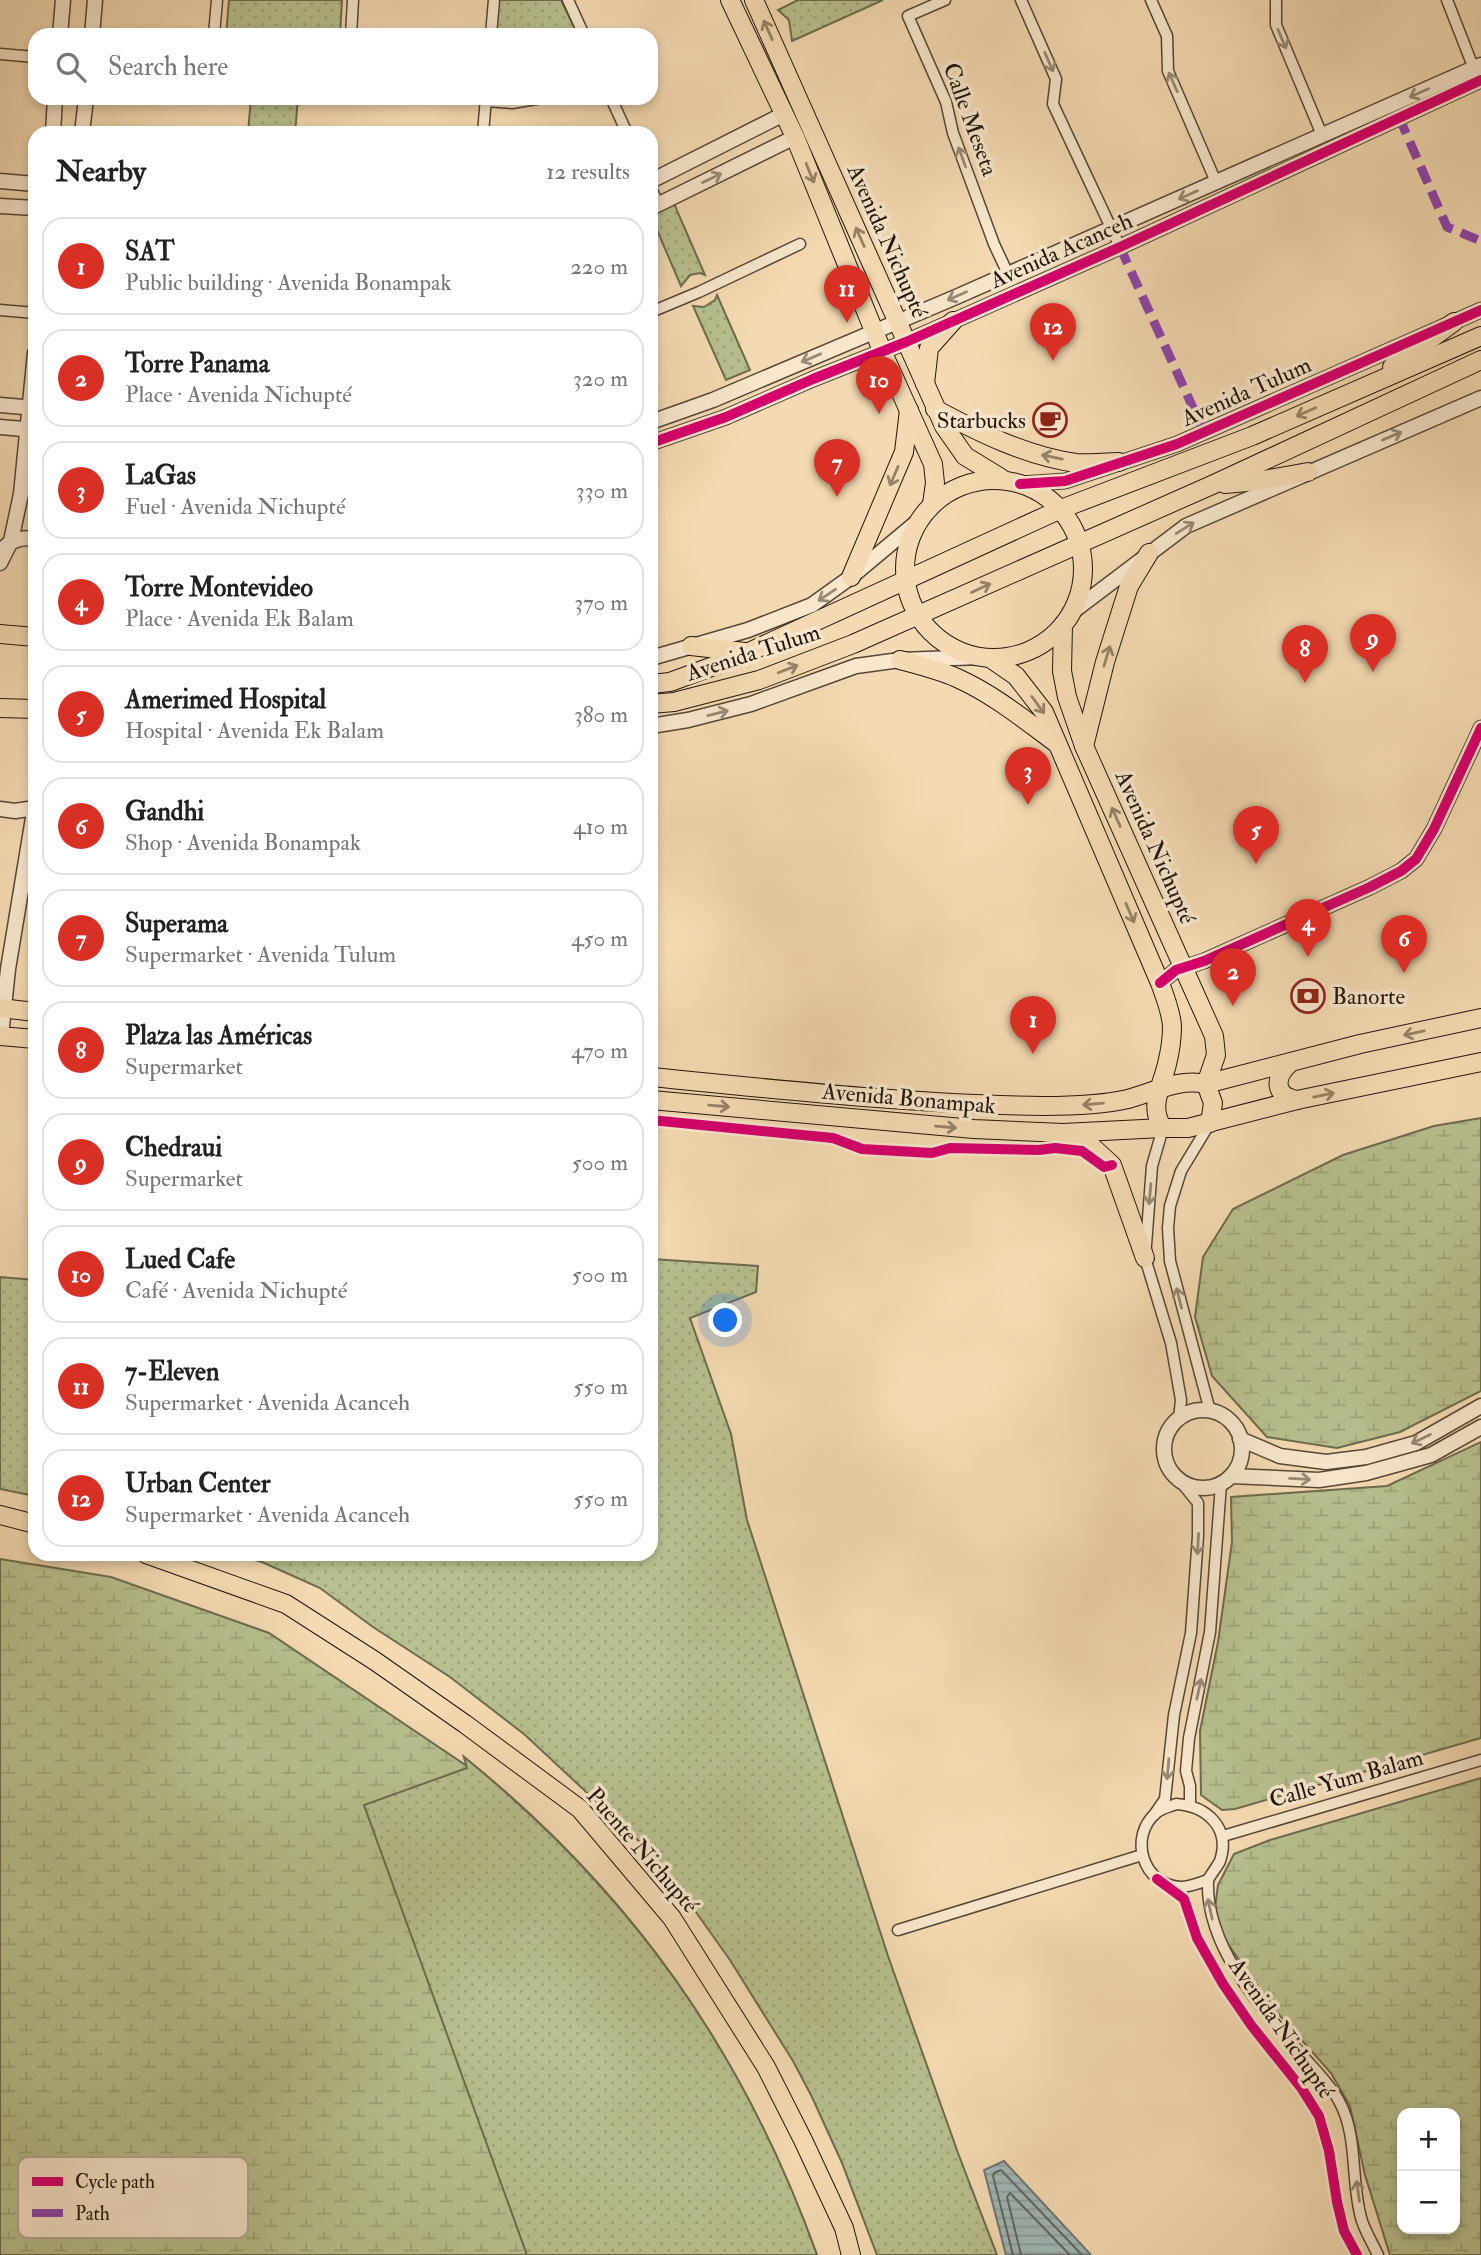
<!DOCTYPE html>
<html lang="en">
<head>
<meta charset="utf-8">
<style>
  :root { --surface:#fff; --page:#f2f2f2; --text:#222; --muted:#767676; --line:#e0e0e0; --accent:#d93025 }
  body { margin:0; font-family:"IM FELL Double Pica",serif; background:var(--page); color:var(--text) }
  .controls { position:absolute; right:21px; bottom:21px; display:grid; overflow:hidden; border-radius:14px; box-shadow:0 4px 10px #0003 }
  .controls button { width:63px; height:63px; display:grid; place-items:center; padding:0; border:0; border-bottom:2px solid var(--line); background:var(--surface); color:var(--text); font:35px sans-serif }
  .you { position:absolute; left:726px; top:1321px; width:24px; height:24px; margin:-18px; border:5px solid #fff; border-radius:50%; background:#1a73e8; box-shadow:0 0 0 10px #1a73e833 }
  .badge { display:grid; place-items:center; width:46px; height:46px; border-radius:50%; background:var(--accent); color:#fff; font-size:23px; font-weight:700 }
  .pin { position:absolute; translate:-50% -58px; filter:drop-shadow(0 2px 4px #0008) }
  .pin::after { content:''; position:absolute; top:37px; width:24px; height:21px; background:inherit; clip-path:polygon(0 0,100% 0,50% 100%) }
  .list { margin:0; padding:0; list-style:none }
  h2 { display:flex; justify-content:space-between; align-items:center; height:91px; margin:0; padding:0 28px; font-size:30px }
  h2 small { font-size:23px; font-weight:400; color:var(--muted) }
  .list li { display:grid; grid-template-columns:46px 1fr auto; gap:21px; align-items:center; box-sizing:border-box; height:98px; margin:0 14px 14px; padding:0 14px; border:2px solid var(--line); border-radius:21px }
  .list b { display:block; font-size:26px; white-space:nowrap }
  .list p { margin:0; font-size:23px; white-space:nowrap; color:var(--muted) }
  .list em { font-size:23px; font-style:normal; color:var(--muted) }
  .icon { flex:none; width:38px; height:38px; fill:none; stroke:currentColor; stroke-width:2; stroke-linecap:round; stroke-linejoin:round }
  .map { position:relative; flex:none; width:1481px; height:2255px; overflow:hidden }
  .search { position:absolute; background:var(--surface); box-shadow:0 4px 10px #0003; left:28px; top:28px; width:630px; height:77px; display:flex; align-items:center; gap:18px; box-sizing:border-box; padding:0 24px; border-radius:21px; color:var(--muted); font-size:26px }
  .panel { position:absolute; background:var(--surface); box-shadow:0 4px 10px #0003; left:28px; top:126px; width:630px; height:1435px; border-radius:21px }
  .map>svg:first-child { display:block }
  .wetland { fill:url(#wetland-marsh); stroke:#6c6b4e; stroke-width:2; fill-rule:evenodd }
  .park { fill:url(#park-dots); stroke:#6c6b4e; stroke-width:2 }
  .water { fill:url(#water-rules); stroke:#6d7773; stroke-width:2 }
  .lines { fill:none; stroke-linecap:round; stroke-linejoin:round }
  .shore { stroke:#606762; stroke-width:2 }
  .minor-casing { stroke:#554736; stroke-width:13 }
  .tertiary-casing { stroke:#554736; stroke-width:17 }
  .primary-casing { stroke:#20160c; stroke-width:20 }
  .minor { stroke:#f8e7cd; stroke-width:10 }
  .tertiary { stroke:#f8e7cd; stroke-width:14 }
  .primary { stroke:#f4dab2; stroke-width:18 }
  .quiet { stroke:#8e44ad; stroke-width:9; stroke-dasharray:18 9; stroke-linecap:butt }
  .cycleway-casing { stroke:#f8e7cd; stroke-width:15 }
  .cycleway { stroke:#d6006c; stroke-width:10 }
  .oneway { stroke:#958267 }
  .oneway2 { stroke:#978976 }
  .labels { text-anchor:middle; stroke-width:7; stroke-linejoin:round; paint-order:stroke }
  .street-label { font-size:23px; fill:#20160c; stroke:#f8e7cd }
  .poi-label { font-size:23px; fill:#20160c; stroke:#f8e7cd; text-anchor:end }
  .key { fill:#f8e7cd; stroke:#b7a893; stroke-width:2 }
  .key-label { font-size:19px; fill:#20160c }
</style>
</head>
<body>
<div class="map">
<svg width="1481" height="2255" viewBox="0 0 1481 2255">
  <defs>
    <pattern id="wetland-marsh" width="20" height="14" patternUnits="userSpaceOnUse" patternTransform="scale(1.75)"><rect width="20" height="14" fill="#b8c08f"/><path d="M1 5h8M5 5V1M11 12h8M15 12V8" fill="none" stroke="#9ea47a"/></pattern>
    <pattern id="park-dots" width="8" height="8" patternUnits="userSpaceOnUse" patternTransform="scale(1.75)"><rect width="8" height="8" fill="#b8c08f"/><path d="M2 2h.1M6 6h.1" fill="none" stroke="#9ea47a" stroke-width="1.8" stroke-linecap="round"/></pattern>
    <pattern id="water-rules" width="6" height="5" patternUnits="userSpaceOnUse" patternTransform="scale(1.75)"><rect width="6" height="5" fill="#a1b8b7"/><path d="M0 2.5h6" fill="none" stroke="#8a9d9c"/></pattern>
  </defs>
  <rect width="100%" height="100%" fill="#f4dab2"/>
  <filter id="stains"><feTurbulence type="fractalNoise" baseFrequency=".00286" numOctaves="4"/><feColorMatrix values="0 0 0 0 .2 0 0 0 0 .09 0 0 0 0 .02 0 0 0 .5 -.17"/></filter>
  <radialGradient id="worn" r=".72"><stop offset=".6" stop-color="#630" stop-opacity="0"/><stop offset="1" stop-color="#630" stop-opacity=".3"/></radialGradient>
  <g class="wetland">
    <path d="M1481 1118V1391L1400 1432 1337 1448 1267 1437 1212 1376 1195 1317 1203 1257 1233 1209 1343 1155 1434 1126Z"/>
    <path d="M1481 1442V1738L1235 1809 1222 1810 1201 1795 1200 1731 1218 1642 1232 1542 1231 1497 1387 1486Z"/>
    <path d="M0 1559 111 1577 269 1633 467 1766 464 1757C634 1894 742 2051 817 2255H0Z"/>
    <path d="M1481 1778V2255H1390L1365 2175 1350 2106 1331 2073 1274 2009 1213 1923 1218 1885 1234 1854 1270 1840ZM1402 2113H1455V2229H1402Z"/>
  </g>
  <g class="park">
    <path d="M229 0H342L340 35H226Z"/>
    <path d="M498 0H561L578 35H495Z"/>
    <path d="M798 0H883L792 41 789 20 778 10Z"/>
    <path d="M251 98H298L295 133H248Z"/>
    <path d="M672 199 705 275 700 273 690 275 681 286 651 216V208Z"/>
    <path d="M717 295 750 370 726 380 693 306 704 307 715 300Z"/>
    <path d="M651 1259 758 1266 756 1292 690 1318 731 1434 747 1520 888 1956 958 2153 997 2255H877L842 2163 812 2097 793 2061 730 1960 683 1894 642 1844 524 1734 450 1677 373 1627 320 1588 262 1562 232 1554H651Z"/>
    <path d="M0 1277 35 1280V1496L0 1489Z"/>
    <path d="M464 1757C632 1893 744 2052 817 2255H527L364 1805 467 1768Z"/>
  </g>
  <path class="water" d="M1004 2161 1091 2255H1006L984 2170Z"/>
  <g class="lines">
    <g class="shore">
      <path d="M1013 2255 993 2176 994 2173 1001 2170 1082 2255"/>
      <path d="M1021 2255 1007 2197 1010 2193 1070 2255"/>
    </g>
    <g class="minor-casing">
      <g id="minor">
        <path d="M568 0 584 35"/>
        <path d="M945 0 908 16 946 102 953 133 994 244 1008 274"/>
        <path d="M1021 0 1056 79 1053 104 1120 247"/>
        <path d="M1151 0 1167 36 1168 71 1216 182"/>
        <path d="M1276 0V25L1322 135"/>
        <path d="M1447 0 1474 69"/>
        <path d="M214 35 217 0"/>
        <path d="M351 35 353 0"/>
        <path d="M491 35 494 0"/>
        <path d="M0 54 35 57"/>
        <path d="M611 98 627 133"/>
        <path d="M486 101 512 103 542 98"/>
        <path d="M483 133 486 98"/>
        <path d="M651 188 658 204"/>
        <path d="M0 310 35 313"/>
        <path d="M651 312 699 292 800 244"/>
        <path d="M1163 1128 1152 1166 1145 1258 1171 1343 1181 1400 1179 1419"/>
        <path d="M1210 1411 1170 1261 1168 1228 1170 1206 1181 1171 1210 1123"/>
        <path d="M1176 1804C1207 1806 1231 1828 1220 1861 1217 1867 1211 1874 1208 1880 1199 1883 1190 1887 1181 1887 1143 1886 1128 1837 1156 1813 1162 1808 1169 1807 1176 1804Z"/>
        <path d="M1190 1805V1786L1186 1771 1189 1738 1210 1632 1221 1484"/>
        <path d="M1154 1815 1165 1799 1174 1715 1191 1633 1198 1536V1503L1181 1482"/>
        <path d="M1223 1836 1481 1760"/>
        <path d="M1157 1879 1184 1899 1197 1938 1223 1984 1251 2025 1302 2089 1319 2116 1329 2151 1337 2202 1344 2231 1357 2255"/>
        <path d="M1208 1880C1205 1946 1261 2008 1302 2055 1314 2069 1330 2084 1339 2101 1359 2137 1350 2183 1362 2221 1366 2233 1373 2244 1378 2255"/>
        <path d="M898 1930 1142 1855"/>
      </g>
    </g>
    <g class="tertiary-casing">
      <g id="tertiary">
        <path d="M60 35 63 0"/>
        <path d="M92 35 95 0"/>
        <path d="M53 133 55 98"/>
        <path d="M82 133 86 98"/>
        <path d="M0 181 35 184"/>
        <path d="M651 181 784 114"/>
        <path d="M0 206 35 208"/>
        <path d="M651 208 795 137"/>
        <path d="M0 405 35 408"/>
        <path d="M651 422 713 400 956 297 1481 65"/>
        <path d="M0 427 35 430"/>
        <path d="M651 443 726 417 813 379 906 342 1120 247 1481 80"/>
        <path d="M1020 484 1065 481 1177 444 1481 310"/>
        <path d="M6 546C14 539 25 537 35 539"/>
        <path d="M0 563 11 541 21 494 35 353"/>
        <path d="M1071 613 1186 526 1481 398"/>
        <path d="M651 658 748 630 812 605 851 577 918 521"/>
        <path d="M651 726 688 720 751 704 856 666 900 660 981 657"/>
        <path d="M0 809 15 811 35 808"/>
        <path d="M1160 983 1176 970 1204 961 1370 887 1401 871 1416 859 1434 829 1481 728"/>
        <path d="M1 1036 8 969 35 806"/>
        <circle cx="1203" cy="1449" r="39"/>
        <path d="M1240 1439 1280 1456 1326 1462 1366 1457 1416 1443 1481 1406"/>
        <path d="M1231 1476 1319 1480 1366 1473 1431 1455 1481 1427"/>
      </g>
    </g>
    <g class="primary-casing">
      <g id="primary">
        <path d="M730 0 795 137 883 353 933 464 935 483 932 504"/>
        <path d="M754 0 944 426 965 456 1001 478"/>
        <path d="M1392 367 1454 322"/>
        <path d="M925 384 929 348 953 321"/>
        <path d="M935 409C978 432 1026 456 1076 463 1090 464 1105 462 1119 462"/>
        <circle cx="994" cy="569" r="89"/>
        <path d="M1225 484 1258 481 1308 472"/>
        <path d="M851 577 904 452 909 410"/>
        <path d="M1063 625 1062 671 1067 697 1084 746 1214 1036 1216 1055 1206 1084"/>
        <path d="M0 634 35 637"/>
        <path d="M691 646 745 652"/>
        <path d="M990 658 1016 676 1044 712 1160 983C1165 997 1171 1011 1172 1026 1172 1038 1170 1052 1167 1064 1162 1086 1148 1107 1163 1128"/>
        <path d="M900 660C919 665 939 670 957 678 993 694 1025 720 1056 743"/>
        <path d="M651 684 670 682 738 657 1061 509 1252 436 1481 336"/>
        <path d="M651 704 674 702 759 680 853 644 1212 485 1481 360"/>
        <path d="M0 708 35 709"/>
        <path d="M1084 746 1105 662 1129 586 1149 553"/>
        <path d="M0 1008 35 1012"/>
        <path d="M0 1036 35 1039"/>
        <path d="M1289 1064C1274 1078 1274 1096 1297 1100"/>
        <path d="M651 1077C782 1090 912 1104 1044 1106 1072 1106 1101 1105 1128 1099 1154 1092 1179 1078 1206 1084L1360 1044 1481 1018"/>
        <path d="M1206 1084 1213 1103 1210 1123"/>
        <path d="M651 1100 974 1129 1063 1133 1163 1128H1188L1297 1100 1481 1062"/>
        <path d="M1070 1135 1088 1143 1112 1165 1145 1258"/>
        <path d="M0 1515 35 1524"/>
        <path d="M146 1554 286 1604 375 1661 465 1724 580 1809 672 1918 766 2067 803 2140 844 2228 851 2255"/>
      </g>
    </g>
    <use href="#minor" class="minor"/>
    <use href="#tertiary" class="tertiary"/>
    <use href="#primary" class="primary"/>
    <g class="quiet">
      <path d="M1399 117 1447 227 1481 241"/>
      <path d="M1120 247 1204 432"/>
    </g>
    <g class="cycleway-casing">
      <g id="cycleway">
        <path d="M651 443 726 417 813 379 906 342 1120 247 1481 80"/>
        <path d="M1020 484 1065 481 1177 444 1481 310"/>
        <path d="M1160 983 1176 970 1204 961 1370 887 1401 871 1416 859 1434 829 1481 728"/>
        <path d="M651 1120 833 1138 862 1149 932 1153 950 1148 1039 1150 1055 1148 1082 1151 1104 1167 1112 1165"/>
        <path d="M1157 1879 1184 1899 1197 1938 1223 1984 1251 2025 1302 2089 1319 2116 1329 2151 1337 2202 1344 2231 1357 2255"/>
      </g>
    </g>
    <use href="#cycleway" class="cycleway"/>
  </g>
  <defs><path id="oneway-shaft" d="M-6 0H5M1.5-3L5.5 0L1.5 3" fill="none" stroke-width="1.6" stroke-linecap="round" stroke-linejoin="round" transform="scale(1.75)"/></defs>
  <g class="oneway">
    <use href="#oneway-shaft" transform="translate(768 30) rotate(-114)"/>
    <use href="#oneway-shaft" transform="translate(810 173) rotate(68)"/>
    <use href="#oneway-shaft" transform="translate(860 237) rotate(-114)"/>
    <use href="#oneway-shaft" transform="translate(1306 412) rotate(156)"/>
    <use href="#oneway-shaft" transform="translate(1052 457) rotate(-168)"/>
    <use href="#oneway-shaft" transform="translate(894 476) rotate(113)"/>
    <use href="#oneway-shaft" transform="translate(981 588) rotate(-25)"/>
    <use href="#oneway-shaft" transform="translate(1107 656) rotate(-73)"/>
    <use href="#oneway-shaft" transform="translate(788 669) rotate(-21)"/>
    <use href="#oneway-shaft" transform="translate(1038 705) rotate(54)"/>
    <use href="#oneway-shaft" transform="translate(1116 817) rotate(-114)"/>
    <use href="#oneway-shaft" transform="translate(1130 913) rotate(67)"/>
    <use href="#oneway-shaft" transform="translate(1414 1033) rotate(168)"/>
    <use href="#oneway-shaft" transform="translate(1324 1095) rotate(-12)"/>
    <use href="#oneway-shaft" transform="translate(1093 1104) rotate(175)"/>
    <use href="#oneway-shaft" transform="translate(719 1106) rotate(5)"/>
    <use href="#oneway-shaft" transform="translate(946 1127) rotate(5)"/>
  </g>
  <g class="oneway2">
    <use href="#oneway-shaft" transform="translate(1282 39) rotate(67)"/>
    <use href="#oneway-shaft" transform="translate(1049 62) rotate(66)"/>
    <use href="#oneway-shaft" transform="translate(1173 82) rotate(-114)"/>
    <use href="#oneway-shaft" transform="translate(1419 93) rotate(156)"/>
    <use href="#oneway-shaft" transform="translate(962 157) rotate(-110)"/>
    <use href="#oneway-shaft" transform="translate(712 178) rotate(-26)"/>
    <use href="#oneway-shaft" transform="translate(1188 195) rotate(156)"/>
    <use href="#oneway-shaft" transform="translate(957 296) rotate(156)"/>
    <use href="#oneway-shaft" transform="translate(811 358) rotate(157)"/>
    <use href="#oneway-shaft" transform="translate(1392 436) rotate(-23)"/>
    <use href="#oneway-shaft" transform="translate(1185 528) rotate(-32)"/>
    <use href="#oneway-shaft" transform="translate(827 595) rotate(146)"/>
    <use href="#oneway-shaft" transform="translate(718 713) rotate(-14)"/>
    <use href="#oneway-shaft" transform="translate(1150 1194) rotate(95)"/>
    <use href="#oneway-shaft" transform="translate(1179 1298) rotate(-104)"/>
    <use href="#oneway-shaft" transform="translate(1421 1439) rotate(154)"/>
    <use href="#oneway-shaft" transform="translate(1300 1479) rotate(3)"/>
    <use href="#oneway-shaft" transform="translate(1198 1544) rotate(93)"/>
    <use href="#oneway-shaft" transform="translate(1199 1689) rotate(-78)"/>
    <use href="#oneway-shaft" transform="translate(1168 1769) rotate(95)"/>
    <use href="#oneway-shaft" transform="translate(1210 1909) rotate(-102)"/>
    <use href="#oneway-shaft" transform="translate(1358 2191) rotate(-98)"/>
  </g>
  <defs>
    <g id="cafe-ring" transform="scale(1.75)"><circle r="9.5" fill="#f8e7cd" stroke="#8f2418" stroke-width="1.5"/><path d="M-5.5-4.5H6V0H3Q3 3.5 0 3.5H-2.5Q-5.5 3.5-5.5 0ZM3-3.2v2h1.7v-2ZM-6 4.5H4V6H-6Z" fill="#8f2418"/></g>
    <g id="bank-ring" transform="scale(1.75)"><circle r="9.5" fill="#f8e7cd" stroke="#8f2418" stroke-width="1.5"/><path d="M-6-4H6V4H-6ZM0-2.3a2.3 2.3 0 1 0 0 4.6a2.3 2.3 0 1 0 0-4.6Z" fill="#8f2418"/></g>
  </defs>
  <g fill-rule="evenodd">
    <use href="#cafe-ring" x="1050" y="420"/>
    <use href="#bank-ring" x="1308" y="996"/>
  </g>
  <g class="labels">
    <g class="street-label">
      <text transform="translate(971 119) rotate(70)" y="8">Calle Meseta</text>
      <text transform="translate(888 241) rotate(66)" y="8">Avenida Nichupté</text>
      <text transform="translate(1061 250) rotate(-24)" y="8">Avenida Acanceh</text>
      <text transform="translate(1246 391) rotate(-24)" y="8">Avenida Tulum</text>
      <text transform="translate(753 652) rotate(-18)" y="8">Avenida Tulum</text>
      <text transform="translate(1156 847) rotate(66)" y="8">Avenida Nichupté</text>
      <text transform="translate(909 1098) rotate(5)" y="8">Avenida Bonampak</text>
      <text transform="translate(1346 1778) rotate(-16)" y="8">Calle Yum Balam</text>
      <text transform="translate(643 1850) rotate(49)" y="8">Puente Nichupté</text>
      <text transform="translate(1282 2028) rotate(55)" y="8">Avenida Nichupté</text>
    </g>
    <g class="poi-label">
      <text x="1026" y="428">Starbucks</text>
      <text x="1332" y="1004" text-anchor="start">Banorte</text>
    </g>
  </g>
  <rect x="18" y="2157" width="230" height="81" rx="10" class="key"/>
  <rect x="32" y="2177" width="31" height="9" fill="#d6006c"/>
  <rect x="32" y="2209" width="31" height="8" fill="#8e44ad"/>
  <g class="key-label">
    <text x="75" y="2188">Cycle path</text>
    <text x="75" y="2220">Path</text>
  </g>
  <rect width="100%" height="100%" filter="url(#stains)"/>
  <rect width="100%" height="100%" fill="url(#worn)"/>
</svg>
<div class="controls">
<button>+</button>
<button>−</button>
</div>
<div class="you"></div>
<div class="pin badge" style="left:1033px;top:1054px">1</div>
<div class="pin badge" style="left:1233px;top:1006px">2</div>
<div class="pin badge" style="left:1028px;top:805px">3</div>
<div class="pin badge" style="left:1308px;top:957px">4</div>
<div class="pin badge" style="left:1256px;top:864px">5</div>
<div class="pin badge" style="left:1404px;top:973px">6</div>
<div class="pin badge" style="left:837px;top:497px">7</div>
<div class="pin badge" style="left:1305px;top:683px">8</div>
<div class="pin badge" style="left:1373px;top:672px">9</div>
<div class="pin badge" style="left:879px;top:414px">10</div>
<div class="pin badge" style="left:847px;top:323px">11</div>
<div class="pin badge" style="left:1053px;top:361px">12</div>
<div class="search"><svg class="icon" aria-label="search" viewBox="0 0 24 24"><circle cx="10" cy="10" r="6"/><path d="M15 15l6 6"/></svg>Search here</div>
<section class="panel">
<h2>Nearby<small>12 results</small></h2>
<ul class="list">
<li><span class="badge">1</span><div><b>SAT</b><p>Public building · Avenida Bonampak</p></div><em>220 m</em></li>
<li><span class="badge">2</span><div><b>Torre Panama</b><p>Place · Avenida Nichupté</p></div><em>320 m</em></li>
<li><span class="badge">3</span><div><b>LaGas</b><p>Fuel · Avenida Nichupté</p></div><em>330 m</em></li>
<li><span class="badge">4</span><div><b>Torre Montevideo</b><p>Place · Avenida Ek Balam</p></div><em>370 m</em></li>
<li><span class="badge">5</span><div><b>Amerimed Hospital</b><p>Hospital · Avenida Ek Balam</p></div><em>380 m</em></li>
<li><span class="badge">6</span><div><b>Gandhi</b><p>Shop · Avenida Bonampak</p></div><em>410 m</em></li>
<li><span class="badge">7</span><div><b>Superama</b><p>Supermarket · Avenida Tulum</p></div><em>450 m</em></li>
<li><span class="badge">8</span><div><b>Plaza las Américas</b><p>Supermarket</p></div><em>470 m</em></li>
<li><span class="badge">9</span><div><b>Chedraui</b><p>Supermarket</p></div><em>500 m</em></li>
<li><span class="badge">10</span><div><b>Lued Cafe</b><p>Café · Avenida Nichupté</p></div><em>500 m</em></li>
<li><span class="badge">11</span><div><b>7-Eleven</b><p>Supermarket · Avenida Acanceh</p></div><em>550 m</em></li>
<li><span class="badge">12</span><div><b>Urban Center</b><p>Supermarket · Avenida Acanceh</p></div><em>550 m</em></li>
</ul>
</section>
</div>
</body>
</html>
